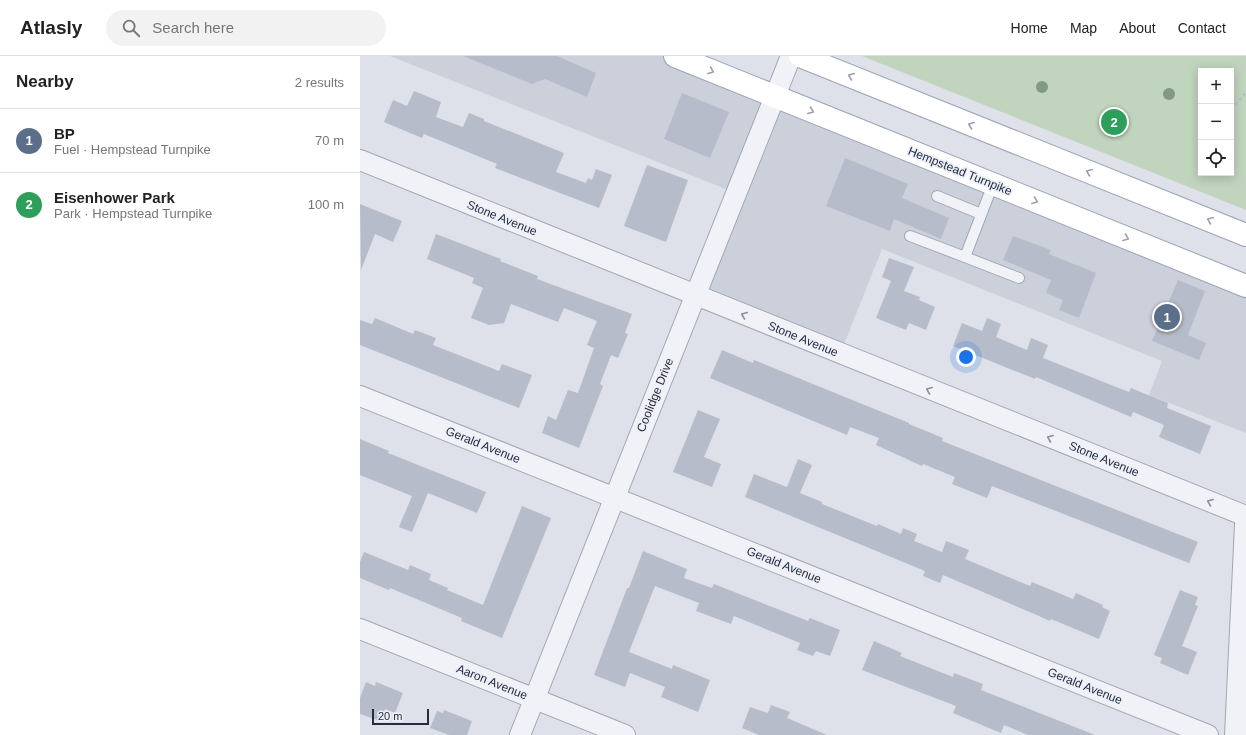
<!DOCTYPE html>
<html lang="en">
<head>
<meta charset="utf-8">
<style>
  :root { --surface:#fff; --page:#f2f2f2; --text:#222; --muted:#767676; --line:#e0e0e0; --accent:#dd343a }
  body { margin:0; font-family:Helvetica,sans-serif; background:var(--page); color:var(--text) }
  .controls { position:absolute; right:12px; top:12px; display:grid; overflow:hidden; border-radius:0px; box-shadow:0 2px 10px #0003 }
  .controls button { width:36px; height:36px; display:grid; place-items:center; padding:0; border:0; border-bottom:1px solid var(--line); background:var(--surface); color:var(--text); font:20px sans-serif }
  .scale { position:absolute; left:12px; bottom:10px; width:57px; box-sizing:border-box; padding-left:4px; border:2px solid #252c42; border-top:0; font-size:11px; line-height:14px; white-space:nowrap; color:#252c42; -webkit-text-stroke:3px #edf0f7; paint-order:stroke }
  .you { position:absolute; left:606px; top:301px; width:14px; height:14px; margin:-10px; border:3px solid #fff; border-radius:50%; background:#1a73e8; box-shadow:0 0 0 6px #1a73e833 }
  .badge { display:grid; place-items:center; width:26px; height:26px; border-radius:50%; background:var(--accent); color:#fff; font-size:13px; font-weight:700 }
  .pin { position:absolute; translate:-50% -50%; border:2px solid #fff; box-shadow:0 1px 4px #0006 }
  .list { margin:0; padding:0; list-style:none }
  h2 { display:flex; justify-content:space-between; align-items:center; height:52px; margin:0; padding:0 16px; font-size:17px }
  h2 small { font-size:13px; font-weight:400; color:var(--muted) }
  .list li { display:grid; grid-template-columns:26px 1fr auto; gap:12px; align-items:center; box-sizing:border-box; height:64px; padding:0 16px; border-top:1px solid var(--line) }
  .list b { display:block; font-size:15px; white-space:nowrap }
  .list p { margin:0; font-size:13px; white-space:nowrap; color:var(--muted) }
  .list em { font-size:13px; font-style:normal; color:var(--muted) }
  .icon { flex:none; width:22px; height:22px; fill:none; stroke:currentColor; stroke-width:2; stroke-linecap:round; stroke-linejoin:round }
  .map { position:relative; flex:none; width:886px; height:679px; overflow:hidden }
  header { display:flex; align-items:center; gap:24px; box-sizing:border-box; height:56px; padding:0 20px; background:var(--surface); border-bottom:1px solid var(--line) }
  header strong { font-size:19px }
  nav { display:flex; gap:22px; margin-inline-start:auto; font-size:14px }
  .search { width:280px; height:36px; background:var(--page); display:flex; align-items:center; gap:10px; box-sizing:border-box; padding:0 14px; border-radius:22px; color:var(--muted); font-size:15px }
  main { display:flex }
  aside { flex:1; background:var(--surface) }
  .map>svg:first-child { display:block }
  .built { fill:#cbd0db }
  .green { fill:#c1d4be; fill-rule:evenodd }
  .building { fill:#b7bcca }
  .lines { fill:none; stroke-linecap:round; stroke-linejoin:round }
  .service-casing { stroke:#a3a7b4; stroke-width:12 }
  .minor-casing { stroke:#a3a7b4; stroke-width:22 }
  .tertiary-casing { stroke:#a3a7b4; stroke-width:24 }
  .primary-casing { stroke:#9ca3b6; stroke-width:24 }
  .path { stroke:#bcbfc8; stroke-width:2.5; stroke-dasharray:3 3; stroke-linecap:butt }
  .service { stroke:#f1f2f7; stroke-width:10 }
  .minor { stroke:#f1f2f7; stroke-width:20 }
  .tertiary { stroke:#f1f2f7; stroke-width:22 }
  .primary { stroke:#fff; stroke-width:22 }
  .tree { fill:#809a84 }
  .oneway { stroke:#9da0aa }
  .oneway2 { stroke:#8b8f9c }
  .labels { text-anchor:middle; stroke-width:3.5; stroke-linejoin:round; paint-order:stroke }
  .street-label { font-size:12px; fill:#252c42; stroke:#edf0f7 }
</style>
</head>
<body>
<header>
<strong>Atlasly</strong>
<div class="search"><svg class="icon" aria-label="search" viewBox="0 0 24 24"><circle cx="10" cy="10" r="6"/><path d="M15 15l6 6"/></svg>Search here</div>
<nav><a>Home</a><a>Map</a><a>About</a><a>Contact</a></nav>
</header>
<main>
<aside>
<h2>Nearby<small>2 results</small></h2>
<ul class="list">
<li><span class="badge" style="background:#5c6f8a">1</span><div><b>BP</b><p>Fuel · Hempstead Turnpike</p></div><em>70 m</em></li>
<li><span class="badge" style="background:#2e9e5b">2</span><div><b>Eisenhower Park</b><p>Park · Hempstead Turnpike</p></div><em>100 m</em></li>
</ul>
</aside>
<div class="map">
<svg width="886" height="679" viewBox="0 0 886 679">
  <rect width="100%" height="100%" fill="#dee1e9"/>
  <path class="built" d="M30 0H309L886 235V377L789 339 802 305 522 193 479 301 334 240 376 137Z"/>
  <path class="green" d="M503 0H886V154L502 0ZM841 15H871V117H841Z"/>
  <g class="building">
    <path d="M103 0H197L236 17 227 41 185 23 172 28Z"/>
    <path d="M54 35 81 46 76 61 103 71 109 57 124 63V65L204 97 196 116 226 127 228 122 232 124 236 113 252 119 239 152 135 112 137 108 64 78 62 82 24 66 33 44 47 50Z"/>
    <path d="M322 37 369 56 350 102 304 83Z"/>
    <path d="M485 102 548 128 542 142 589 162 581 183 534 163 530 175 466 150Z"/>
    <path d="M287 109 328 124 306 186 264 170Z"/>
    <path d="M0 148 42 165 33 186 15 178 1 214Z"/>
    <path d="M76 178 141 203 140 205 178 220 177 223 272 258 265 277 268 278 258 302 251 299 240 328 243 330 219 392 182 377 188 360 196 364 208 334 218 337 234 292 227 289 237 265 204 252 198 266 151 248 144 267 129 269 111 262 123 232 112 227 114 222 67 203Z"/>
    <path d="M653 180 691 194 689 198 736 217 719 262 699 254 703 244 686 237 691 224 643 204Z"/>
    <path d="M529 202 554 211 544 235 560 241 559 244 575 251 566 274 549 267 546 274 516 262 531 225 522 221Z"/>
    <path d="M818 224 845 235 828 279 846 287 839 304 792 285Z"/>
    <path d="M15 262 53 278 55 274 76 282 73 289 139 315 142 308 172 319 159 352 0 289V264L12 268Z"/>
    <path d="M627 262 641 268 636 281 667 294 671 282 688 289 683 302 769 336 771 332 808 347 807 352 851 370 840 398 799 381 804 369 773 356 771 361 676 321 675 323 593 290 602 267 622 275Z"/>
    <path d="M362 294 393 307 394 304 549 367V368L583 382 582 385 838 486 829 507 632 430 627 442 592 428 595 421 563 408 562 410 516 389 519 382 490 371 487 379 350 322Z"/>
    <path d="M338 354 360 363 344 401 361 408 352 431 313 416Z"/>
    <path d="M0 383 29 395 28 397 126 436 117 457 68 437 52 476 39 471 52 440 0 419Z"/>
    <path d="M438 403 452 409 440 437 462 446V448L517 470 518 468 541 478 543 472 557 478 554 485 582 496 586 485 609 494 605 503 670 530 672 526 713 543 716 537 743 549 742 551 750 555 739 583 691 563 690 565 679 560 583 519 580 527 563 520 565 515 385 441 394 418 427 431Z"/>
    <path d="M162 450 191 462 142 582 101 565 102 562 30 532 29 534 0 522V506L4 496 48 514 50 509 71 518 69 524 88 532 87 534 123 549Z"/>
    <path d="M283 495 327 513 324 522 352 532 354 528 448 565 450 562 480 574 470 600 456 595 453 600 437 594 440 587 374 560 371 568 336 555 339 547 295 530 269 596 312 613 313 609 350 624 338 656 301 641 305 631 270 617 265 631 234 619 267 532H269Z"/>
    <path d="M820 534 838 541 835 549 838 550 822 590 837 596 828 619 800 607 802 602 794 599Z"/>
    <path d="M514 585 542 597 540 600 593 621 594 617 623 628 621 634 735 679H668L644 669 641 677 593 657 596 650 502 614Z"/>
    <path d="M6 626 15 630 16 626 43 637 35 657 25 653 20 665 0 658V642Z"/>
    <path d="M411 649 430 656 427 662 467 679H399L382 672 390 651 408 657Z"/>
    <path d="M84 654 112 665 107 679H89L70 672 77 655 83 657Z"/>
  </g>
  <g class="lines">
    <g class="service-casing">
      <g id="service">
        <path d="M633 128 605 201 659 222"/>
        <path d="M577 140 621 158"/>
        <path d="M550 180 605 201"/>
      </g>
    </g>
    <g class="minor-casing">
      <g id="minor">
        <path d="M0 104 886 460"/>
        <path d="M0 340 848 679"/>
        <path d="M0 573 265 679"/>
        <path d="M160 679 431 0"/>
      </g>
    </g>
    <g class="tertiary-casing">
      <path id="tertiary" d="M876 679 886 469"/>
    </g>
    <g class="primary-casing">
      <g id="primary">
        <path d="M315 0 886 230"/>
        <path d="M440 0 886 179"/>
      </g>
    </g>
    <path class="path" d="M871 53 886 37"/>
    <use href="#service" class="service"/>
    <use href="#minor" class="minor"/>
    <use href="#tertiary" class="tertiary"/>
    <use href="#primary" class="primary"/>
  </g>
  <g class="tree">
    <circle cx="682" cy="31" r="6"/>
    <circle cx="809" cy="38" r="6"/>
  </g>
  <defs><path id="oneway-chevron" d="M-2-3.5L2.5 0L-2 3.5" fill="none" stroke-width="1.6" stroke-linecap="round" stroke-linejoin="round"/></defs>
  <g class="oneway">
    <use href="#oneway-chevron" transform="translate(351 15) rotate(22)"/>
    <use href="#oneway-chevron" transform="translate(491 20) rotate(-158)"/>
    <use href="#oneway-chevron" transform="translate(451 55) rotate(22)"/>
    <use href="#oneway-chevron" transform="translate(611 69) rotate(-158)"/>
    <use href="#oneway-chevron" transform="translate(729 116) rotate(-158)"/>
    <use href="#oneway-chevron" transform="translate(675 145) rotate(22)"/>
    <use href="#oneway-chevron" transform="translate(850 164) rotate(-158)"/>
    <use href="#oneway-chevron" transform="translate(766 182) rotate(22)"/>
  </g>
  <g class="oneway2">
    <use href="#oneway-chevron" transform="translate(384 259) rotate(-158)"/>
    <use href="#oneway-chevron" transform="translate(569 334) rotate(-158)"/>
    <use href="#oneway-chevron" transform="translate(690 382) rotate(-158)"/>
    <use href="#oneway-chevron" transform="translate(850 446) rotate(-158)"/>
  </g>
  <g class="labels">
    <g class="street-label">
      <text transform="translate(600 115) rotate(22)" y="4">Hempstead Turnpike</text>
      <text transform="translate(142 162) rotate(22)" y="4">Stone Avenue</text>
      <text transform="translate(443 283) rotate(22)" y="4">Stone Avenue</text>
      <text transform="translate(295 339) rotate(-68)" y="4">Coolidge Drive</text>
      <text transform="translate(123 389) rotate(22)" y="4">Gerald Avenue</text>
      <text transform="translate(744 403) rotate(22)" y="4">Stone Avenue</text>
      <text transform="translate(424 509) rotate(22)" y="4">Gerald Avenue</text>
      <text transform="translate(132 626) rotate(22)" y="4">Aaron Avenue</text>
      <text transform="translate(725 630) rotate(22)" y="4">Gerald Avenue</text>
    </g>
  </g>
</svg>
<div class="controls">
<button>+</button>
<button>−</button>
<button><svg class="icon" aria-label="locate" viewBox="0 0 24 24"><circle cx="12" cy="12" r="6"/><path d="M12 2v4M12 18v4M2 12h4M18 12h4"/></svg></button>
</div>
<div class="scale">20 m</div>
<div class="you"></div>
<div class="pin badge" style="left:807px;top:261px;background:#5c6f8a">1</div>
<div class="pin badge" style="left:754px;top:66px;background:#2e9e5b">2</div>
</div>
</main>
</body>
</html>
